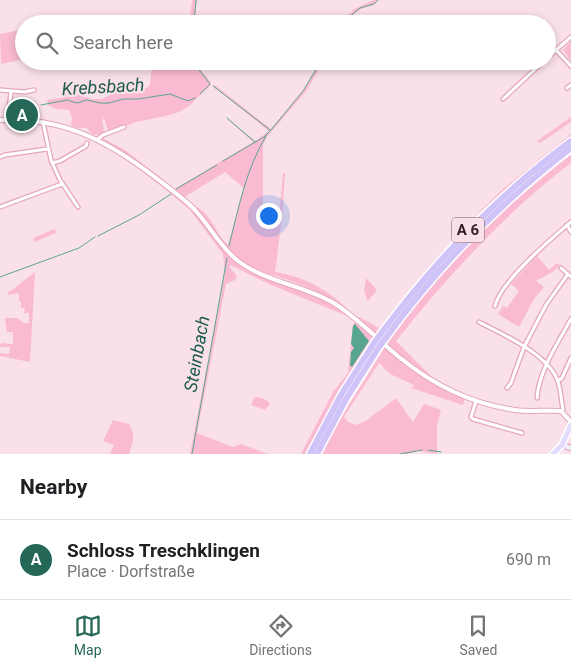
<!DOCTYPE html>
<html lang="en">
<head>
<meta charset="utf-8">
<style>
  :root { --surface:#fff; --page:#f2f2f2; --text:#202124; --muted:#757577; --line:#e0e0e0; --accent:#256858 }
  body { margin:0; font-family:Roboto,sans-serif; background:var(--page); color:var(--text) }
  .you { position:absolute; left:268px; top:215px; width:18px; height:18px; margin:-12px; border:4px solid #fff; border-radius:50%; background:#1a73e8; box-shadow:0 0 0 8px #1a73e833 }
  .badge { display:grid; place-items:center; width:32px; height:32px; border-radius:50%; background:var(--accent); color:#fff; font-size:16px; font-weight:700 }
  .pin { position:absolute; translate:-50% -50%; border:2px solid #fff; box-shadow:0 1px 5px #0006 }
  .list { margin:0; padding:0; list-style:none }
  h2 { display:flex; justify-content:space-between; align-items:center; height:65px; margin:0; padding:0 20px; font-size:21px }
  h2 small { font-size:16px; font-weight:400; color:var(--muted) }
  .list li { display:grid; grid-template-columns:32px 1fr auto; gap:15px; align-items:center; box-sizing:border-box; height:80px; padding:0 20px; border-top:1px solid var(--line) }
  .list b { display:block; font-size:19px; white-space:nowrap }
  .list p { margin:0; font-size:16px; white-space:nowrap; color:var(--muted) }
  .list em { font-size:16px; font-style:normal; color:var(--muted) }
  .icon { flex:none; width:28px; height:28px; fill:none; stroke:currentColor; stroke-width:2; stroke-linecap:round; stroke-linejoin:round }
  .map { position:relative; flex:none; width:571px; height:454px; overflow:hidden }
  .search { position:absolute; background:var(--surface); box-shadow:0 2px 8px #0003; left:15px; right:15px; top:15px; height:55px; display:flex; align-items:center; gap:12px; box-sizing:border-box; padding:0 18px; border-radius:28px; color:var(--muted); font-size:19px }
  .sheet { height:145px; background:var(--surface) }
  nav { display:flex; justify-content:space-around; align-items:center; box-sizing:border-box; height:70px; border-top:1px solid var(--line); background:var(--surface); font-size:14px; color:var(--muted) }
  nav a { display:grid; justify-items:center; gap:2px }
  nav .on { color:var(--accent) }
  .map>svg:first-child { display:block }
  .green { fill:#fabbd2 }
  .water { fill:#58a692 }
  .lines { fill:none; stroke-linecap:round; stroke-linejoin:round }
  .stream { stroke:#58a692; stroke-width:1 }
  .minor-casing { stroke:#e4a6bd; stroke-width:5.5 }
  .tertiary-casing { stroke:#e4a6bd; stroke-width:6 }
  .secondary-casing { stroke:#e4a6bd; stroke-width:7 }
  .primary-casing { stroke:#fff; stroke-width:8 }
  .motorway-casing { stroke:#fff; stroke-width:9 }
  .minor { stroke:#fff; stroke-width:3 }
  .tertiary { stroke:#fff; stroke-width:4 }
  .secondary { stroke:#f1edfd; stroke-width:4.5 }
  .primary { stroke:#e2dbfb; stroke-width:5 }
  .motorway { stroke:#cfc3f8; stroke-width:6 }
  .motorway-bridge-casing { stroke:#fff; stroke-width:9; stroke-linecap:butt }
  .motorway-bridge { stroke:#cfc3f8; stroke-width:6 }
  .labels { text-anchor:middle; stroke-width:4.5; stroke-linejoin:round; paint-order:stroke }
  .shield { fill:#fae0e9; stroke:#725a63; stroke-width:1 }
  .shield-label { font-size:15px; font-weight:bold; fill:#372029 }
  .water-label { font-size:18px; font-style:italic; fill:#1e5e4f; stroke:#fae0e9 }
</style>
</head>
<body>
<div class="map">
<svg width="571" height="454" viewBox="0 0 571 454">
  <rect width="100%" height="100%" fill="#fae0e9"/>
  <g class="green">
    <path d="M192 0H197L194 24H189Z"/>
    <path d="M374 0H378L373 5 361 9 341 24H337L356 8Z"/>
    <path d="M24 29V59L1 64 0 34Z"/>
    <path d="M571 41V61L563 50Z"/>
    <path d="M156 61H193L210 81 211 85 188 107 179 112 166 116 136 122 108 132 104 117 102 122 105 132C96 136 93 137 87 128H77L71 125 72 118 69 110 56 109 48 105 47 100 79 95 92 99H102L116 92 131 93 145 89 150 85 152 63Z"/>
    <path d="M321 61H324L307 90 266 138 263 145V206L280 208 283 173H285L282 217 275 272C306 276 335 294 354 316 338 304 322 294 304 286 282 276 259 274 239 259 222 246 210 227 197 209V207C216 220 214 232 228 245L244 188 225 172 183 198 128 155 101 139 103 137 104 139 125 150 175 189 253 142 226 118 255 141 269 131 213 86 215 85 271 129 305 88Z"/>
    <path d="M571 117V122L540 143 537 141Z"/>
    <path d="M571 134V136L520 176 471 220 504 188Z"/>
    <path d="M111 149 116 150 186 203 197 214 218 241 249 269 300 289 335 305 352 318 271 285 230 265V268L237 276 235 280 226 284 197 433 233 447 241 444 268 454H190L223 282 225 273 223 254 190 210 154 180Z"/>
    <path d="M571 155V163C506 212 447 277 396 341L434 379 405 359 387 344C436 271 502 208 571 155Z"/>
    <path d="M55 229 56 233 34 242 33 238Z"/>
    <path d="M537 256 549 270 557 263 560 265 554 271 536 281 544 287 534 299 519 327 498 314 503 306 507 308 519 291 511 284Z"/>
    <path d="M35 272 30 362 0 356V353L9 354 10 347H0V345L2 343 13 344V332H7L5 318H17L24 323H29V313H24L25 308H21V302L19 301V293L8 295V293Z"/>
    <path d="M366 278 377 290 368 301 364 291Z"/>
    <path d="M360 317 379 328 375 334 358 318Z"/>
    <path d="M356 321 373 336 338 393 305 454H301L333 392 348 373 353 324Z"/>
    <path d="M385 347C410 368 436 383 465 398L463 405 411 388 414 385 390 374 379 363 344 417 348 422 357 425 367 420 396 398 413 422 424 404 441 410 437 425V454L418 451 407 454H322L339 421Z"/>
    <path d="M255 397C260 397 267 399 270 404L265 410 251 405Z"/>
    <path d="M113 420 129 424C136 435 133 442 129 454H110L114 445 103 441Z"/>
  </g>
  <path class="water" d="M355 324 369 341 352 367 350 365 351 352 354 348 351 344 353 326Z"/>
  <g class="lines">
    <g class="stream">
      <path d="M194 24 196 0"/>
      <path d="M341 24 360 8 374 4 378 0"/>
      <path d="M193 62 210 84 200 94"/>
      <path d="M213 86 270 130"/>
      <path d="M41 105 67 100 77 103 87 100 100 103H109L123 99H138L170 94 188 101 195 98"/>
      <path d="M227 118 255 142"/>
      <path d="M223 161 264 137 271 130 303 91 321 61"/>
      <path d="M176 189 217 165"/>
      <path d="M98 236 139 215 171 194"/>
      <path d="M229 246C238 210 246 169 266 136"/>
      <path d="M0 277 79 248 95 237"/>
      <path d="M428 450 441 452"/>
      <path d="M192 454 227 258"/>
      <path d="M400 454 422 450"/>
    </g>
    <g class="minor-casing">
      <g id="minor">
        <path d="M556 50 571 66"/>
        <path d="M547 58 571 37"/>
        <path d="M567 88 571 85"/>
        <path d="M0 90 24 92 34 90"/>
        <path d="M503 99 544 61"/>
        <path d="M8 120 11 91"/>
        <path d="M43 122 51 160 60 180 78 207"/>
        <path d="M98 139 103 135 124 127"/>
        <path d="M0 157 5 155 47 149"/>
        <path d="M52 163 60 161 86 146 87 143"/>
        <path d="M0 207 62 184"/>
        <path d="M567 225 571 232"/>
        <path d="M561 268 571 277"/>
        <path d="M495 306C501 281 551 239 571 222"/>
        <path d="M479 322C504 335 550 355 558 382 561 390 561 400 563 409L562 411"/>
        <path d="M558 381 562 378 571 358"/>
        <path d="M507 388 511 383 524 347 546 305 568 274"/>
        <path d="M537 398C539 370 558 343 571 319"/>
        <path d="M476 401 471 417 473 419 522 433"/>
      </g>
    </g>
    <g class="tertiary-casing">
      <path id="tertiary" d="M0 120C63 117 108 141 156 178 169 188 183 198 194 209 210 226 220 247 238 261 266 282 302 285 332 302 357 317 377 339 399 357 432 384 472 404 515 410 530 412 545 410 561 411L571 422"/>
    </g>
    <g class="secondary-casing">
      <path id="secondary" d="M562 445 571 448"/>
    </g>
    <g class="primary-casing">
      <path id="primary" d="M553 454 562 445 571 425"/>
    </g>
    <g class="motorway-casing">
      <g id="motorway">
        <path d="M380 335C435 261 497 196 571 141"/>
        <path d="M385 339C438 266 500 203 571 148"/>
        <path d="M310 454 341 395 374 343"/>
        <path d="M317 454 346 399 379 347"/>
      </g>
    </g>
    <use href="#minor" class="minor"/>
    <use href="#tertiary" class="tertiary"/>
    <use href="#secondary" class="secondary"/>
    <use href="#primary" class="primary"/>
    <use href="#motorway" class="motorway"/>
    <g class="motorway-bridge-casing">
      <g id="motorway-bridge">
        <path d="M374 343 380 335"/>
        <path d="M379 347 385 339"/>
      </g>
    </g>
    <use href="#motorway-bridge" class="motorway-bridge"/>
  </g>
  <g class="labels">
    <rect class="shield" x="452" y="217.5" width="32" height="25" rx="4"/>
    <g class="shield-label">
      <text x="468" y="235">A 6</text>
    </g>
    <g class="water-label">
      <text transform="translate(103 87) rotate(-3)" y="6">Krebsbach</text>
      <text transform="translate(197 354) rotate(-80)" y="6">Steinbach</text>
    </g>
  </g>
</svg>
<div class="you"></div>
<div class="pin badge" style="left:22px;top:115px">A</div>
<div class="search"><svg class="icon" aria-label="search" viewBox="0 0 24 24"><circle cx="10" cy="10" r="6"/><path d="M15 15l6 6"/></svg>Search here</div>
</div>
<section class="sheet">
<h2>Nearby<small></small></h2>
<ul class="list">
<li><span class="badge">A</span><div><b>Schloss Treschklingen</b><p>Place · Dorfstraße</p></div><em>690 m</em></li>
</ul>
</section>
<nav>
<a class="on"><svg class="icon" aria-label="map" viewBox="0 0 24 24"><path d="M3 6l6-2 6 2 6-2v14l-6 2-6-2-6 2zM9 4v14M15 6v14"/></svg>Map</a>
<a><svg class="icon" aria-label="directions" viewBox="0 0 24 24"><path d="M12 3l9 9-9 9-9-9zM9 14v-3h6M13 9l2 2-2 2"/></svg>Directions</a>
<a><svg class="icon" aria-label="saved" viewBox="0 0 24 24"><path d="M7 4h10v16l-5-4-5 4z"/></svg>Saved</a>
</nav>
</body>
</html>
